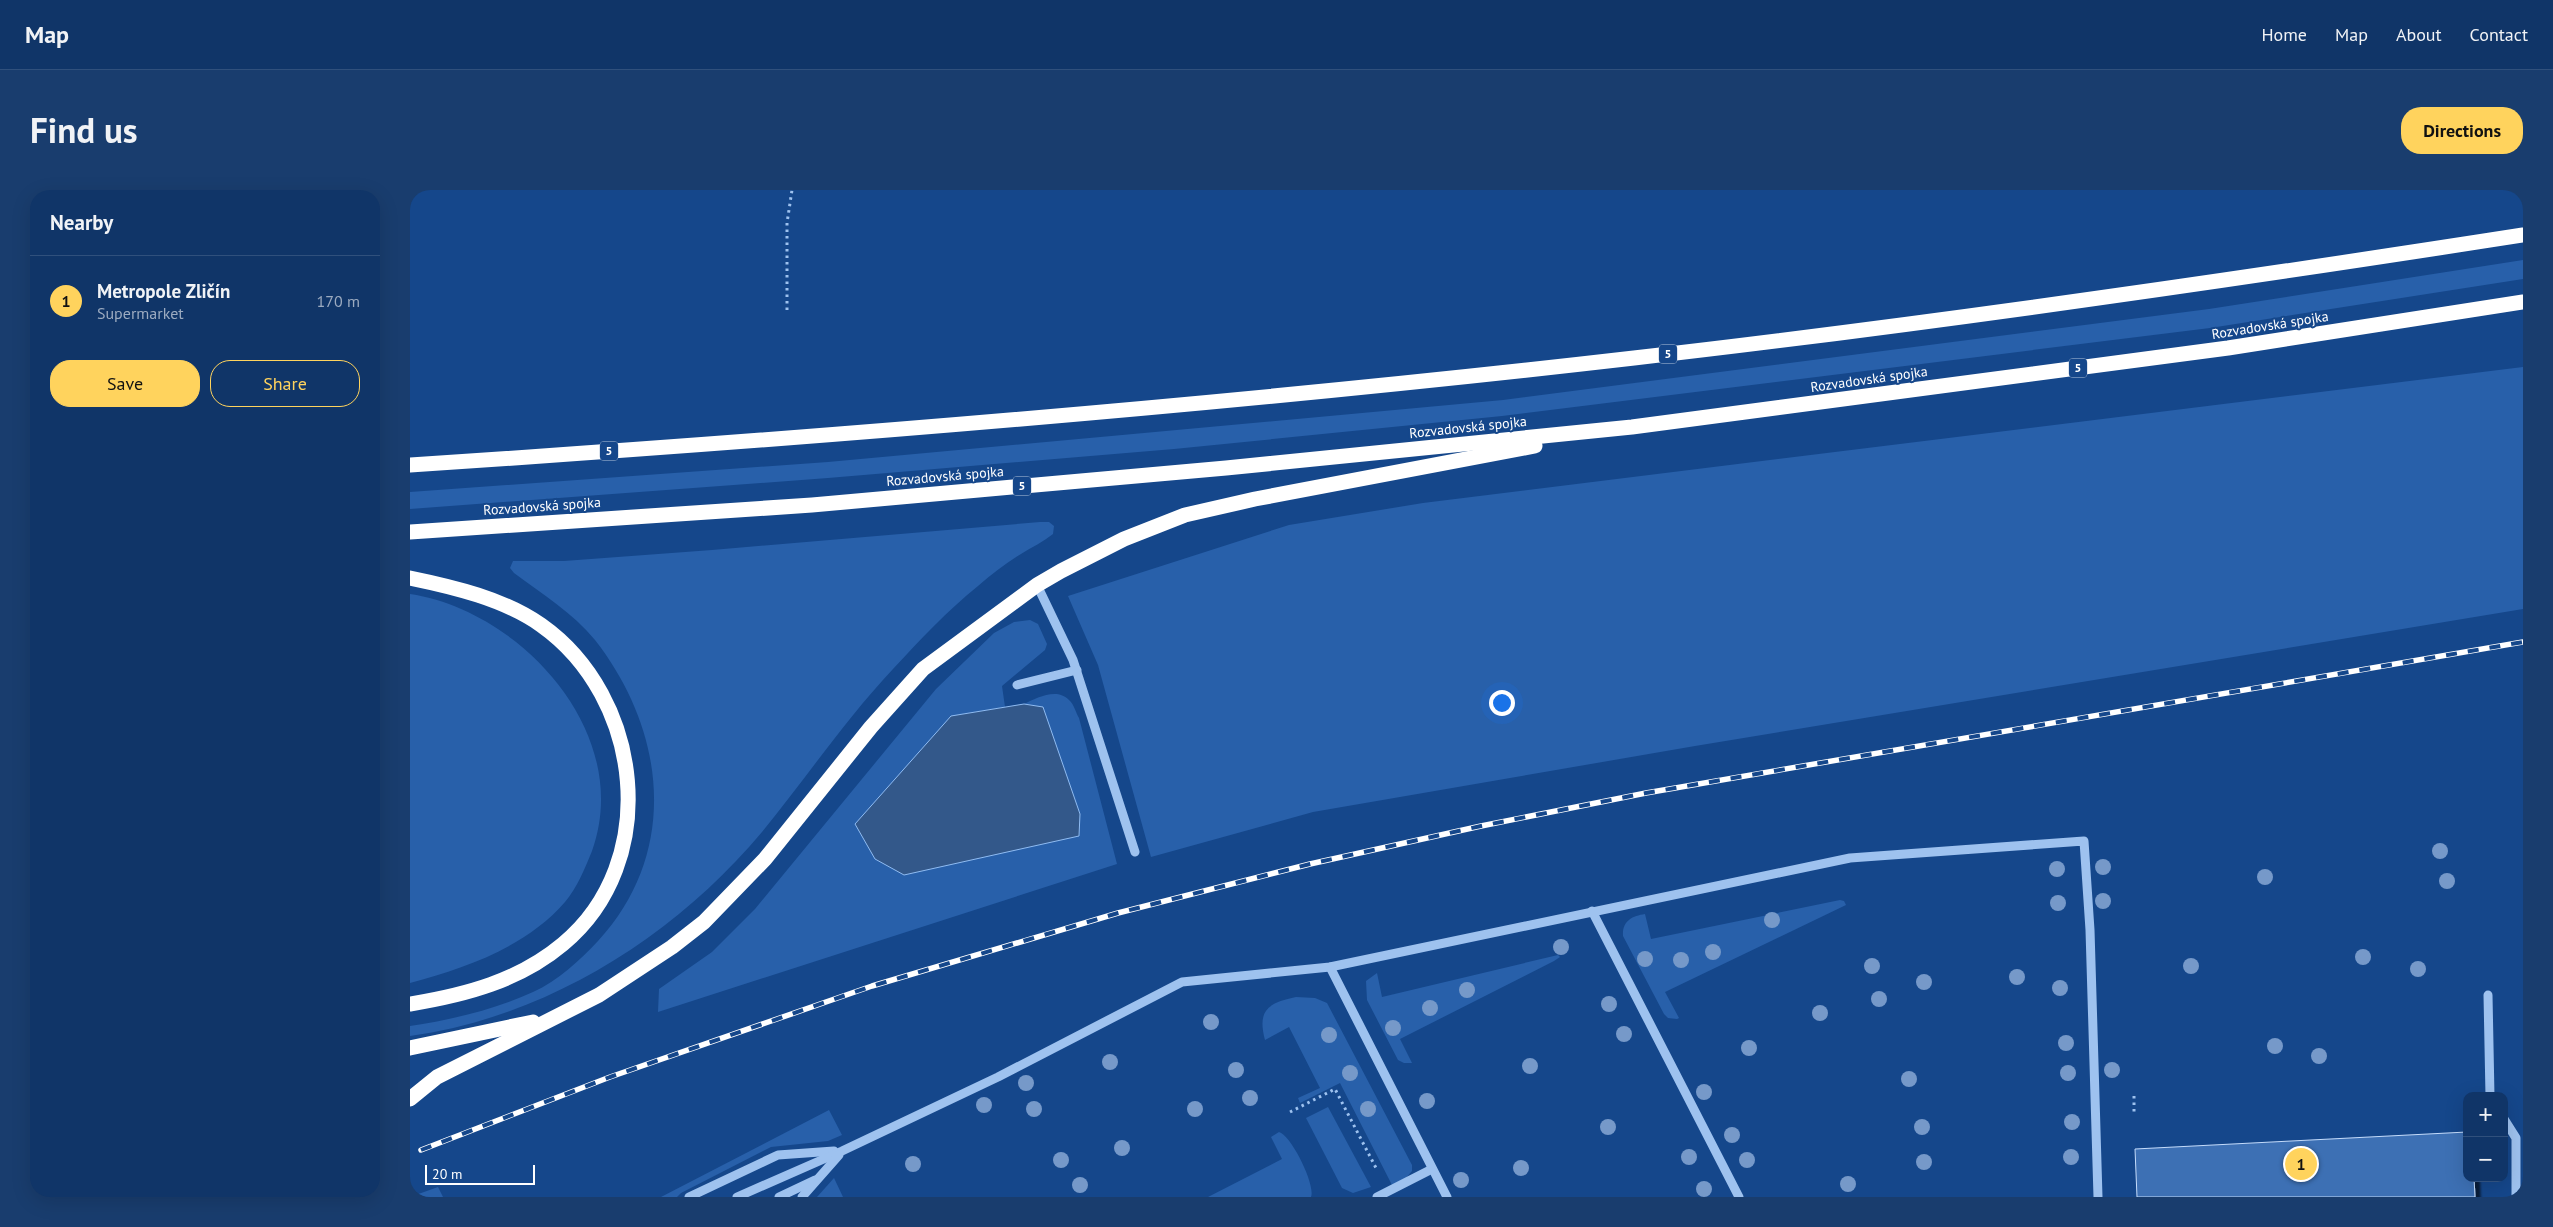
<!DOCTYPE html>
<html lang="en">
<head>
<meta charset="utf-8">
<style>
  :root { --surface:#103568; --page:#193d6e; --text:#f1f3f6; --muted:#9cabc0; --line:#30507c; --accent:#ffd35d }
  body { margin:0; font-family:"PT Sans",sans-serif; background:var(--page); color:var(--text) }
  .controls { position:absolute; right:15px; bottom:15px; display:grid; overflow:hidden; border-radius:10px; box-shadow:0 5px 20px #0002 }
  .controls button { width:45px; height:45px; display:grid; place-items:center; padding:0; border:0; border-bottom:1px solid var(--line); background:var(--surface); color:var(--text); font:25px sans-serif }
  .scale { position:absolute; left:15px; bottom:12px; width:110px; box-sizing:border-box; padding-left:5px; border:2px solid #fff; border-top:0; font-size:14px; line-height:18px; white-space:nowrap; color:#fff; -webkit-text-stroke:4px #15478b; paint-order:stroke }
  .you { position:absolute; left:1091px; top:512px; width:18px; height:18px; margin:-12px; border:4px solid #fff; border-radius:50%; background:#1a73e8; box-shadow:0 0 0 8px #1a73e833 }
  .badge { display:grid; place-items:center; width:32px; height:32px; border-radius:50%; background:var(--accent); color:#111; font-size:16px; font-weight:700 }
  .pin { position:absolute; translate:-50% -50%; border:2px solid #fff; box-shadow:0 1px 5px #0006 }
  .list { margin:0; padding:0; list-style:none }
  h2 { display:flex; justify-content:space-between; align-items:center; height:65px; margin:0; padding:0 20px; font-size:21px }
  h2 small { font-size:16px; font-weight:400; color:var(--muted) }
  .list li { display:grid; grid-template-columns:32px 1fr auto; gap:15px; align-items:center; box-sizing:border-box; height:90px; padding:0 20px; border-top:1px solid var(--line) }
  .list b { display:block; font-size:19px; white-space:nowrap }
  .list p { margin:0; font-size:16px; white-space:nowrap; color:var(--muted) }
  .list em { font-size:16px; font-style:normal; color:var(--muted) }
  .actions { display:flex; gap:10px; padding:15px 20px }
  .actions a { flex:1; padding:11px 0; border:1px solid var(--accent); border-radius:20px; text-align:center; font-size:18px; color:var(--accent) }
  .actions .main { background:var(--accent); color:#111 }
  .map { position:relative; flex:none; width:2113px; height:1007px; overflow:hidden; border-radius:20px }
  header { display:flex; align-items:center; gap:30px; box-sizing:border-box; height:70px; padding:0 25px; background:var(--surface); border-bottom:1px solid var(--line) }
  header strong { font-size:24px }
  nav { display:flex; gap:28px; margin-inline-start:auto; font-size:18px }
  .intro { display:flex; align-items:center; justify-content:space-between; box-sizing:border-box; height:120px; padding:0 30px }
  h1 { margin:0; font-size:35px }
  .button { padding:12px 22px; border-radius:20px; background:var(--accent); color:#111; font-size:18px; font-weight:700 }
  main { display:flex; gap:30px; padding:0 30px }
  aside { flex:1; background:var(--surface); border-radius:20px; box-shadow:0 5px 20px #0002 }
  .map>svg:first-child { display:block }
  .green { fill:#2860aa }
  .water { fill:#33588a; stroke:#90bcf2 }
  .building { fill:#3d70b4; stroke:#c5dcfb; filter:url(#shadow) }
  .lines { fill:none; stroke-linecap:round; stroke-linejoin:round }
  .path { stroke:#9ec2ef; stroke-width:3; stroke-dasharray:2.5 4; stroke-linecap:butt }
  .minor { stroke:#9ec2ef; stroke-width:9 }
  .highway { stroke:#fff; stroke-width:15 }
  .rail-casing { stroke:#fff; stroke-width:5.5 }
  .rail { stroke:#15478b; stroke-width:4; stroke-dasharray:11; stroke-linecap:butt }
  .tree { fill:#7699c9 }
  .labels { text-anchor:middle; stroke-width:4; stroke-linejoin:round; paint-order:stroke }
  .shield { fill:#15478b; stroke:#b9c8dc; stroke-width:1 }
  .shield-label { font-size:12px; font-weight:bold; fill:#fff }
  .street-label { font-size:14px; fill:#fff; stroke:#15478b }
</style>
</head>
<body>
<header>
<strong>Map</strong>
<nav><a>Home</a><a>Map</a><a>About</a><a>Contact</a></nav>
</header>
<div class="intro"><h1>Find us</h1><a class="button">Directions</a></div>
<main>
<aside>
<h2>Nearby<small></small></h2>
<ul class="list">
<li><span class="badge">1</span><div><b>Metropole Zličín</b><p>Supermarket</p></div><em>170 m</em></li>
</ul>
<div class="actions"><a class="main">Save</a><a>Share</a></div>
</aside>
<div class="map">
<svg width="2113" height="1007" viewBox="0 0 2113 1007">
  <defs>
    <filter id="shadow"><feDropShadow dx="5.5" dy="3" stdDeviation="1" flood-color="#0009"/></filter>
  </defs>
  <rect width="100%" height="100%" fill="#15478b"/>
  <g class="green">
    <path d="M2113 70V89L1800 138 1092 226 764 259 418 288 0 319V302L418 272 1093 210 1799 119Z"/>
    <path d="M2113 177V419L1285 556 903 622 741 667 688 475 658 406 879 335 1013 313Z"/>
    <path d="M630 332H639L644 336 643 344C633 352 622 357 611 364 596 373 581 385 568 396 537 421 510 450 483 479 436 529 396 588 352 642 264 747 137 827 0 846V836C41 830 86 819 123 802 148 791 170 770 188 751 270 662 256 541 185 450 163 423 132 404 104 383L100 378 103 371H154L302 360Z"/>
    <path d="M0 404C112 421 224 544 182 661 175 678 167 698 155 712 116 757 56 778 0 793Z"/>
    <path d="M620 430 628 434 637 454 635 460 592 496 595 517 541 526 633 518 614 514C626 508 647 497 659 510 664 514 666 523 669 528L707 674 248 822 249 799 302 762 345 719 526 499 584 443 604 432Z"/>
    <path d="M1430 710 1434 711 1436 715 1255 802 1269 828 1267 829 1258 828 1254 824 1213 746C1212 731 1222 726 1235 724L1241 749Z"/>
    <path d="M1148 765 1150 767 1144 771 990 849 1002 873H994L988 870 957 810 956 791 967 783 972 807Z"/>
    <path d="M886 807 905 808 917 813 1002 975V981L996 988 982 995 930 893 890 913 888 908 910 898 879 837 855 850C847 820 858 813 886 807Z"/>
    <path d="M918 917 961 997 943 1003 932 998 896 928Z"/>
    <path d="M419 920 432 945 418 951 361 957 271 1003 267 1007H251Z"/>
    <path d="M869 942C881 945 906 995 901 1007H798L872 969 861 947Z"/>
    <path d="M424 988 433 1007H407Z"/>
    <path d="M28 997 33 1007H0Z"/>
  </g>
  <path class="water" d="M614 514 633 517 670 624 669 646 494 685 465 669 445 634 541 526Z"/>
  <path class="building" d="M2057 942V988H2064L2065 1007H1727L1725 959Z"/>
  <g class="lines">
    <g class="path">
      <path d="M377 120V33L382 0"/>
      <path d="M1724 906V924"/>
      <path d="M880 922 925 899 966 978"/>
    </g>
    <g class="minor">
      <path d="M627 395 663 470 725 662"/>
      <path d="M607 495 667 480"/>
      <path d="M1182 721 1329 1007"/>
      <path d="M920 777 1037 1007"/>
      <path d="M2078 805 2080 906"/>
      <path d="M2094 929 2106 948V1007"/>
      <path d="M279 1007 368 965 424 961"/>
      <path d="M327 1007 432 961 588 887 772 792 920 777 1440 668 1674 651 1680 740 1688 1007"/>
      <path d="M369 1007 405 990"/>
      <path d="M392 1007 429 965"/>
      <path d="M967 1007 1022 979"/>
    </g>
    <g class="highway">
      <path d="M0 275C409 248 817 215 1224 168 1521 134 1817 91 2113 45"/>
      <path d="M0 342 402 315 816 278 1222 237 1818 158 2113 112"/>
      <path d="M0 388C44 397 94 409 131 435 233 507 252 672 153 754 109 791 55 805 0 814"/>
      <path d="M0 858 123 832"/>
      <path d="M0 909 27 887 189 805 262 757 294 732 355 669 461 537 513 479 627 395 651 381 714 349 775 325 845 309 1125 256"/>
    </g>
    <g class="rail-casing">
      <path id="rail" d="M11 960 200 887 462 796 708 723 900 674 1071 636 1236 603 2113 452"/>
    </g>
    <use href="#rail" class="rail"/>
  </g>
  <g class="tree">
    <circle cx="2030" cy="661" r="8"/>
    <circle cx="1693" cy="677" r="8"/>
    <circle cx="1647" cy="679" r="8"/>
    <circle cx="1855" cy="687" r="8"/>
    <circle cx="2037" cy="691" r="8"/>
    <circle cx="1693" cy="711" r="8"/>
    <circle cx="1648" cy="713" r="8"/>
    <circle cx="1362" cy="730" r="8"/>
    <circle cx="1151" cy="757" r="8"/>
    <circle cx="1303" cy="762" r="8"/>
    <circle cx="1953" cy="767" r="8"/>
    <circle cx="1235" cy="769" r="8"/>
    <circle cx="1271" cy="770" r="8"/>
    <circle cx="1462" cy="776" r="8"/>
    <circle cx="1781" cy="776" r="8"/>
    <circle cx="2008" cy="779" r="8"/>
    <circle cx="1607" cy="787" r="8"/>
    <circle cx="1514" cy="792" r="8"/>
    <circle cx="1650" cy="798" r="8"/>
    <circle cx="1057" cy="800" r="8"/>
    <circle cx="1469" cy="809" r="8"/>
    <circle cx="1199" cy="814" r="8"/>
    <circle cx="1020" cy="818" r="8"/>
    <circle cx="1410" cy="823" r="8"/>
    <circle cx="801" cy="832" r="8"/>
    <circle cx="983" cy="838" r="8"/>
    <circle cx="1214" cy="844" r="8"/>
    <circle cx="919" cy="845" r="8"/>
    <circle cx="1656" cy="853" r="8"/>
    <circle cx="1865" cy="856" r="8"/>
    <circle cx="1339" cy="858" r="8"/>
    <circle cx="1909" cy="866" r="8"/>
    <circle cx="700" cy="872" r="8"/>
    <circle cx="1120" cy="876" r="8"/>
    <circle cx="826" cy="880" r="8"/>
    <circle cx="1702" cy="880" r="8"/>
    <circle cx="940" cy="883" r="8"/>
    <circle cx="1658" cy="883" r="8"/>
    <circle cx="1499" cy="889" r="8"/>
    <circle cx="616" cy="893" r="8"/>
    <circle cx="1294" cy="902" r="8"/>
    <circle cx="840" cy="908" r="8"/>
    <circle cx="1017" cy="911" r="8"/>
    <circle cx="574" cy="915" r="8"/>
    <circle cx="624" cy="919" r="8"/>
    <circle cx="785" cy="919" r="8"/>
    <circle cx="958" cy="919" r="8"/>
    <circle cx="1662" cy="932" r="8"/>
    <circle cx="1198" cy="937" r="8"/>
    <circle cx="1512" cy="937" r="8"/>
    <circle cx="1322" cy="945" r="8"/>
    <circle cx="712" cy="958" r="8"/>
    <circle cx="1279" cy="967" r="8"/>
    <circle cx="1661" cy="967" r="8"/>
    <circle cx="651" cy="970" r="8"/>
    <circle cx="1337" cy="970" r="8"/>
    <circle cx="1514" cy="972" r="8"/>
    <circle cx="503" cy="974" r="8"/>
    <circle cx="1111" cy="978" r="8"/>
    <circle cx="1051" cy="990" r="8"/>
    <circle cx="1438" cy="994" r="8"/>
    <circle cx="670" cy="995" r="8"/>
    <circle cx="1294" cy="999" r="8"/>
  </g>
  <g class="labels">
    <g class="shield">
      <rect x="1249" y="154.5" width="18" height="19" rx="4"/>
      <rect x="1659" y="168.5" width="18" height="19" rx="4"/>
      <rect x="190" y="251.5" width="18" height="19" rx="4"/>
      <rect x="603" y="286.5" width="18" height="19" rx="4"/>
    </g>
    <g class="shield-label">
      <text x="1258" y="168">5</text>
      <text x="1668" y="182">5</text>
      <text x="199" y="265">5</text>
      <text x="612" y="300">5</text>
    </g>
    <g class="street-label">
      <text transform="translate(1860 135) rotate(-9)" y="5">Rozvadovská spojka</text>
      <text transform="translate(1459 189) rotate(-8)" y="5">Rozvadovská spojka</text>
      <text transform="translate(1058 237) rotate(-6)" y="5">Rozvadovská spojka</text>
      <text transform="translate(535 286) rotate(-5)" y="5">Rozvadovská spojka</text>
      <text transform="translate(132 316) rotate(-4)" y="5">Rozvadovská spojka</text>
    </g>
  </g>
</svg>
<div class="controls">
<button>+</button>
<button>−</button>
</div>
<div class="scale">20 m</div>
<div class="you"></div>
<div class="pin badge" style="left:1891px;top:974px">1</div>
</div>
</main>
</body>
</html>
